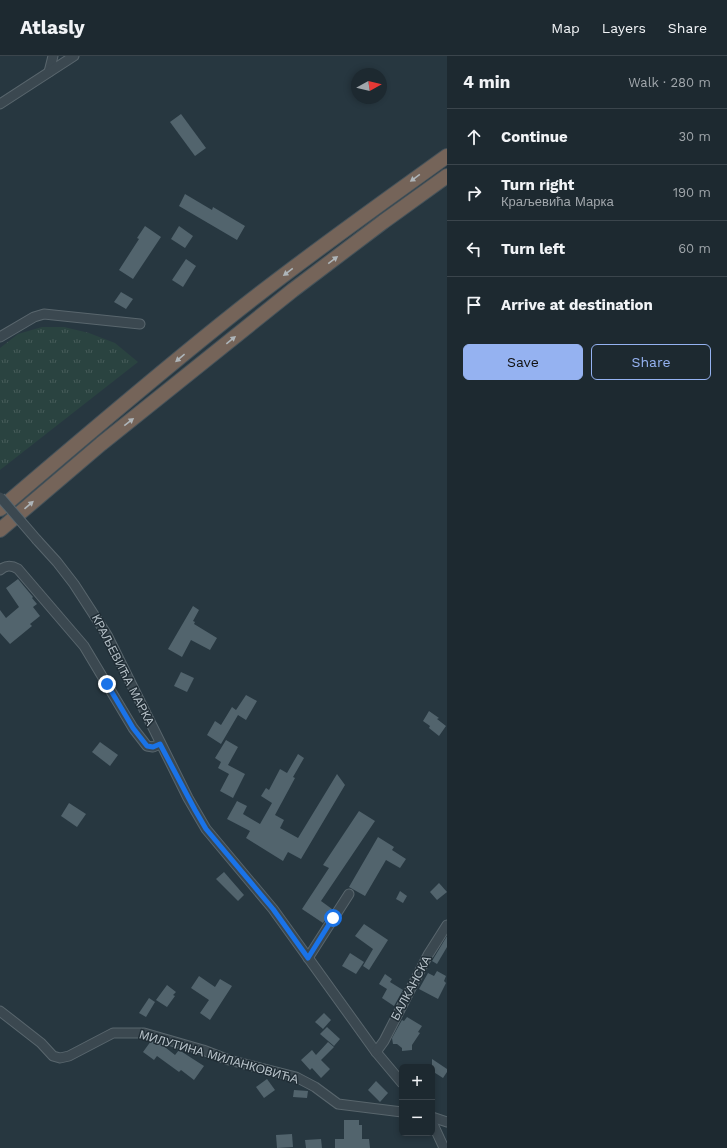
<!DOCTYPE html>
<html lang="en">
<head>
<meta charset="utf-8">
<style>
  :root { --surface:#1d2930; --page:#253138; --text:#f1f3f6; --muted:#a0a6ab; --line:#3b454c; --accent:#95b2f1 }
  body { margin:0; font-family:"Work Sans",sans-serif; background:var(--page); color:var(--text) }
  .controls { position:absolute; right:12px; bottom:12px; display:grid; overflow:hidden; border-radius:6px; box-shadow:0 2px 6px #0003 }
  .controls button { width:36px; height:36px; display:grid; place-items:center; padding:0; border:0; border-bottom:1px solid var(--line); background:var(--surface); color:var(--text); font:20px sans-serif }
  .compass { position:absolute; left:351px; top:12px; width:36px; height:36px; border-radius:50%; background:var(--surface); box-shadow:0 2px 6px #0003; rotate:82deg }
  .stop { position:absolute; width:12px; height:12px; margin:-9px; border:3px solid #1a73e8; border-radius:50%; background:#fff }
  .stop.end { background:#1a73e8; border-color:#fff; box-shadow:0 1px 4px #0008 }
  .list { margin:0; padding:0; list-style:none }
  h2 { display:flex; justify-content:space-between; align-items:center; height:52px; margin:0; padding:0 16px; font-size:17px }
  h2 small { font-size:13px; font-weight:400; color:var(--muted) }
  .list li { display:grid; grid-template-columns:26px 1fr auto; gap:12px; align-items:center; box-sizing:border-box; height:56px; padding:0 16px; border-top:1px solid var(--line) }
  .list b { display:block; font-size:15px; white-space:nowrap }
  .list p { margin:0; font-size:13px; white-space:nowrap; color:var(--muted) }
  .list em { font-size:13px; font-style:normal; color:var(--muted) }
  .actions { display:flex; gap:8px; padding:12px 16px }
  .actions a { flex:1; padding:9px 0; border:1px solid var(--accent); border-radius:6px; text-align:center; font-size:14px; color:var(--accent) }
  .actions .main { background:var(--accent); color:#111 }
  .icon { flex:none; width:22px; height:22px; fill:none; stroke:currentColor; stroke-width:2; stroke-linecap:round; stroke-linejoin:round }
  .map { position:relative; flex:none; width:447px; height:1092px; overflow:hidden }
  header { display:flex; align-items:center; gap:24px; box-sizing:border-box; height:56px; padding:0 20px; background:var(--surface); border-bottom:1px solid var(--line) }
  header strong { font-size:19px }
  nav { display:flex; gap:22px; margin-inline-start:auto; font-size:14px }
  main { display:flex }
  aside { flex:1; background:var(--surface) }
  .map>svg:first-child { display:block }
  .grass { fill:url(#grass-tufts) }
  .building { fill:#52646d }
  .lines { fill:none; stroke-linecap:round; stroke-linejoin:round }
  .minor-casing { stroke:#59666d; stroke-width:11 }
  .highway-casing { stroke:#46535a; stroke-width:16 }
  .minor { stroke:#3b4850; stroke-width:9 }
  .highway { stroke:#756459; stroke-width:14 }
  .minor-bridge-casing { stroke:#59666d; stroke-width:11; stroke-linecap:butt }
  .minor-bridge { stroke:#3b4850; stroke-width:9 }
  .oneway { fill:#aeb5b9 }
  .route { stroke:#1a73e8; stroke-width:5 }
  .labels { text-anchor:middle; stroke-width:3; stroke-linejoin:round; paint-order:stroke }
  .street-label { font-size:12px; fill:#b8c3ca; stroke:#202d35 }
</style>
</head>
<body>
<header>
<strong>Atlasly</strong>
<nav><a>Map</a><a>Layers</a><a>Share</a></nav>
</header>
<main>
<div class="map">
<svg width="447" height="1092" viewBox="0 0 447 1092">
  <defs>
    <pattern id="grass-tufts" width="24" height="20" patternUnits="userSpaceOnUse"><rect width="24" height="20" fill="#2a4340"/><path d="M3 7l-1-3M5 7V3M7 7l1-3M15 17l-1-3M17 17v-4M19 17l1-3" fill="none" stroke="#475c5a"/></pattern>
  </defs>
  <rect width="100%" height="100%" fill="#273740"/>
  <path class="grass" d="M42 271H64L89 277 115 287 138 306 0 414V292L18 278Z"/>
  <g class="building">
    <path d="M181 58 206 92 195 100 170 66Z"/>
    <path d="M185 138 212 154 213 151 245 170 237 184 179 150Z"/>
    <path d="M145 170 161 181 133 223 119 214 139 183 137 182Z"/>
    <path d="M179 170 193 180 185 192 171 183Z"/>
    <path d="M186 203 196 210 183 231 172 224Z"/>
    <path d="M121 236 133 243 126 253 114 246Z"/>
    <path d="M18 523 33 541 32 542 37 548 33 551 40 560 30 568 32 570 10 588 0 577V554L6 562 19 551 6 532Z"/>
    <path d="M193 550 199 554 193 565 195 566 194 568 217 582 210 594 191 584 182 601 168 593Z"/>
    <path d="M181 616 194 622 187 636 174 630Z"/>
    <path d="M246 639 257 645 246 664 238 659 221 688 207 679 215 665 221 669 232 651 236 654Z"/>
    <path d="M429 655 439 662 437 663 446 670 439 680 429 672 430 670 423 665Z"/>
    <path d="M226 684 238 691 228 709 245 718 233 742 220 735 229 718 218 712 221 706 215 702Z"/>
    <path d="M100 686 118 699 110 710 92 696Z"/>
    <path d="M298 698 304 702 293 721 295 722 275 759 284 764 280 772 298 782 337 718 345 729 301 803 288 796 283 805 246 782 250 775 227 763 237 745 247 750 243 758 260 768 272 747 261 740 266 732 269 734 280 713 287 717Z"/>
    <path d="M69 747 86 758 77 771 61 760Z"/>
    <path d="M359 755 375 765 321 845 332 853 323 867 302 853 329 812 323 809Z"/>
    <path d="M378 781 394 791 392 794 406 803 400 812 386 804 365 840 349 831Z"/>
    <path d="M224 816 244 839 238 845 216 823Z"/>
    <path d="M439 827 447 836 437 844 430 836Z"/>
    <path d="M400 835 407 840 403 847 396 843Z"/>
    <path d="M364 868 388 884 369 914 363 910 373 893 355 880Z"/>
    <path d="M447 880V891L437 908 432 905Z"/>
    <path d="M350 897 364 906 356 918 342 910Z"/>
    <path d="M437 915 446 920 444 925 446 927 438 943 419 933 428 917 434 920Z"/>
    <path d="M385 918 392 923 390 926 403 934 394 950 382 942 387 933 379 928Z"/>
    <path d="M199 920 215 931 220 923 232 930 210 964 200 957 209 944 191 932Z"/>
    <path d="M167 929 176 936 173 939 175 940 167 951 156 944Z"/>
    <path d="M149 942 155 946 146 961 139 957Z"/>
    <path d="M324 957 331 964 323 973 315 966Z"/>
    <path d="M407 961 422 970 418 976 420 977 412 989V994L402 995V992L397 988H393L392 982 402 964 404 965Z"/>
    <path d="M327 971 340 983 334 990 320 978Z"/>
    <path d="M151 985 161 988 175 999 179 994 204 1010 194 1024 181 1014 179 1016 157 1000 154 1004 143 996Z"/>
    <path d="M328 986 334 991 321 1004 330 1013 321 1022 312 1012 310 1014 301 1004 312 994 316 999Z"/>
    <path d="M432 1003 447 1013V1016L443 1022 432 1015Z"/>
    <path d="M267 1023 275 1034 264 1042 256 1031Z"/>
    <path d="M376 1025 388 1037 380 1046 368 1034Z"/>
    <path d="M294 1034 308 1035 307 1042 293 1041Z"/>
    <path d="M344 1064H359V1069H362V1083H369L370 1092H335V1083H344Z"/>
    <path d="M292 1078 293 1091 277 1092 276 1079Z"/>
    <path d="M321 1083 322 1092H306L305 1084Z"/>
  </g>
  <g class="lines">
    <g class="minor-casing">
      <g id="minor">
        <path d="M49 16 53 0"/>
        <path d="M0 48 74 0"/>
        <path d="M0 281 34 261 44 258 140 268"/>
        <path d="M37 484 57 506 74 528 107 579 188 742 206 773 273 853 376 996 402 1027"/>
        <path d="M0 514C6 509 11 509 18 513L84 590 133 672 147 690 153 691 160 688"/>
        <path d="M308 902 349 838"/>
        <path d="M0 955 41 987 53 1000 60 1002 69 1000 113 977H144L203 994 229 1004 296 1021 315 1031 338 1048 402 1056"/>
        <path d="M376 996 384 985 428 899 447 869"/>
        <path d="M432 1061 447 1066"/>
        <path d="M432 1066 444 1092"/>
      </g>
    </g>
    <g class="highway-casing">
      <g id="highway">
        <path d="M0 453C76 388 153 322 231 260 301 204 375 152 447 100"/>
        <path d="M0 474 101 388 293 234 383 166 447 120"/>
      </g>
    </g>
    <use href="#minor" class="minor"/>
    <use href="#highway" class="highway"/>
    <g class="minor-bridge-casing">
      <path id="minor-bridge" d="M0 441 37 484"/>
    </g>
    <use href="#minor-bridge" class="minor-bridge"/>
  </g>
  <defs><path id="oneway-solid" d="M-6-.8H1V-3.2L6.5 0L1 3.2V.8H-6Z"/></defs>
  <g class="oneway">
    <use href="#oneway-solid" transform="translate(415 122) rotate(144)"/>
    <use href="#oneway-solid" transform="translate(333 204) rotate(-37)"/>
    <use href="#oneway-solid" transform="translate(288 216) rotate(143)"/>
    <use href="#oneway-solid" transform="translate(231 284) rotate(-39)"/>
    <use href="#oneway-solid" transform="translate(180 302) rotate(140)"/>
    <use href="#oneway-solid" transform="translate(129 366) rotate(-38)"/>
    <use href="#oneway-solid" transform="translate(29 449) rotate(-41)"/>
  </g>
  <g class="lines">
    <path class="route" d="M107 628 133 672 147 690 153 691 160 688 195 754 206 773 273 853 308 902 333 862"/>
  </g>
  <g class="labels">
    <g class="street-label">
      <text transform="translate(123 614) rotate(63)" y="4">КРАЉЕВИЋА МАРКА</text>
      <text transform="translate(411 932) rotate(-62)" y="4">БАЛКАНСКА</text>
      <text transform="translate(219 1001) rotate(16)" y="4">МИЛУТИНА МИЛАНКОВИЋА</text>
    </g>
  </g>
</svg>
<div class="controls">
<button>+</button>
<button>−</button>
</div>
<svg class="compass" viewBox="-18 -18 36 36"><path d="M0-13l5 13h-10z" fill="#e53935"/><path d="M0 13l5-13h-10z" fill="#a0a6ab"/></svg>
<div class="stop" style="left:333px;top:862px"></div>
<div class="stop end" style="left:107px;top:628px"></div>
</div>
<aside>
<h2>4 min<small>Walk · 280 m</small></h2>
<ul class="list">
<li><svg class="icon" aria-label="ahead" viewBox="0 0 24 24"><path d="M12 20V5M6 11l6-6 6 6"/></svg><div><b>Continue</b></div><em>30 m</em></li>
<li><svg class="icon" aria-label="right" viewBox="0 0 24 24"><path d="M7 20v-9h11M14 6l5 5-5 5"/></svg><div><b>Turn right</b><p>Краљевића Марка</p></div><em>190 m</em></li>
<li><svg class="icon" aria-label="left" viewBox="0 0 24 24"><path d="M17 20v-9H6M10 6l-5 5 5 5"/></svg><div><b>Turn left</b></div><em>60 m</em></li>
<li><svg class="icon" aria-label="arrive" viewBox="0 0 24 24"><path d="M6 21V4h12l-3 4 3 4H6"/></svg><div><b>Arrive at destination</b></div></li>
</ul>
<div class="actions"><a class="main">Save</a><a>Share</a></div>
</aside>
</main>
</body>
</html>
